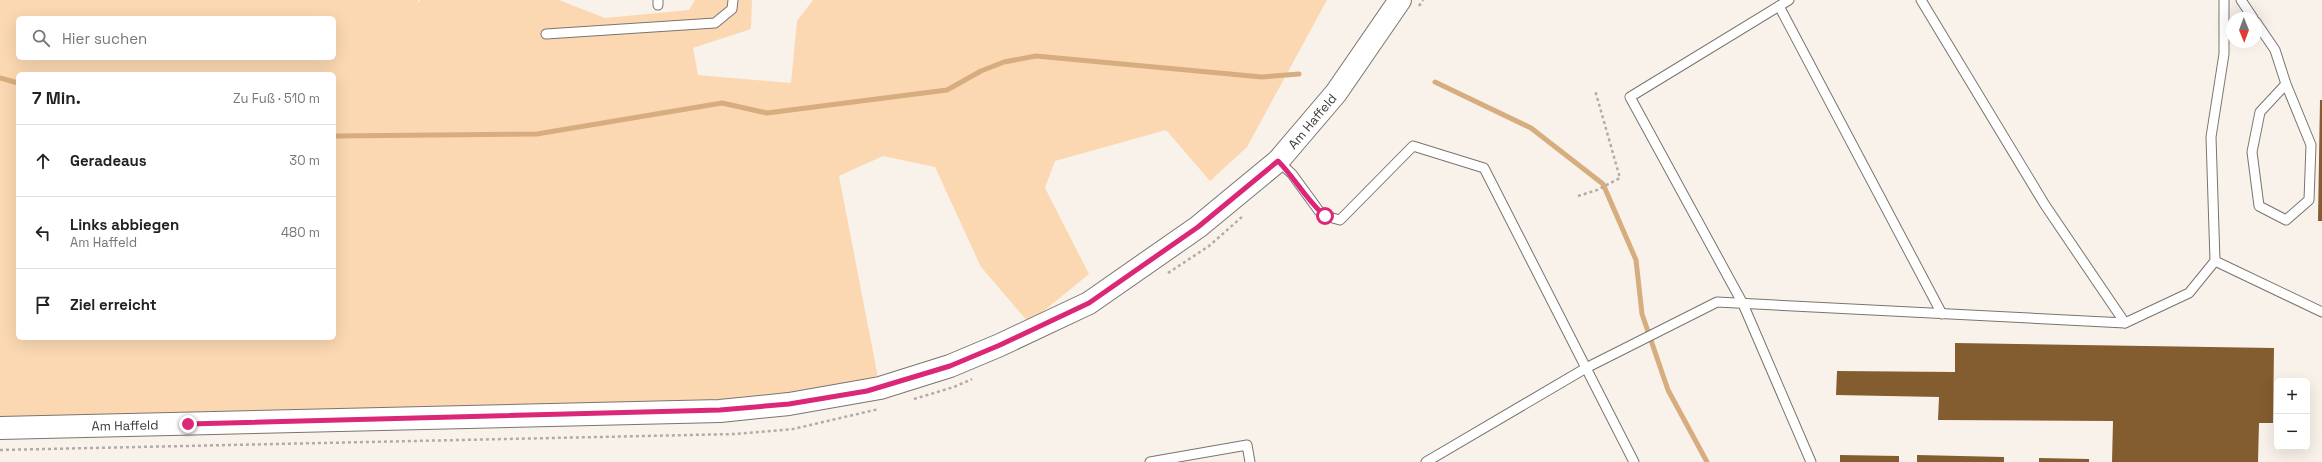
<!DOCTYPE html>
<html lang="de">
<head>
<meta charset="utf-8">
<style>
  :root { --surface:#fff; --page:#f2f2f2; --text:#222; --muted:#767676; --line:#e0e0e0 }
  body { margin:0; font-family:"Space Grotesk",sans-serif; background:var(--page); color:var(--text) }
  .controls { position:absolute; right:12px; bottom:12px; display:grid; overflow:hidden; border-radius:6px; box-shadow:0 4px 16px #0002 }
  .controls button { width:36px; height:36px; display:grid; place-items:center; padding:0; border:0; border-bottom:1px solid var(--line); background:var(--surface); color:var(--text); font:20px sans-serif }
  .compass { position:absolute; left:2226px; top:12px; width:36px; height:36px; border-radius:50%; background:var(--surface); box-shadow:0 4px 16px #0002; rotate:179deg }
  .stop { position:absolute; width:12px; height:12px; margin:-9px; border:3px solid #db2777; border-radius:50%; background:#fff }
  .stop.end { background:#db2777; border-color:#fff; box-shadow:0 1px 4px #0008 }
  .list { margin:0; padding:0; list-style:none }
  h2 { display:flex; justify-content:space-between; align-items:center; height:52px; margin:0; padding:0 16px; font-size:17px }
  h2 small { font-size:13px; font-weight:400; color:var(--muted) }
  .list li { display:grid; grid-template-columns:26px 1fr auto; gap:12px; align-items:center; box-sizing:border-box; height:72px; padding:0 16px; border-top:1px solid var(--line) }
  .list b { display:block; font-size:15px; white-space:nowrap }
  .list p { margin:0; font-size:13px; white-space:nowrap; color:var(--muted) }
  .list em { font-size:13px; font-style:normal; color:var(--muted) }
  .icon { flex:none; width:22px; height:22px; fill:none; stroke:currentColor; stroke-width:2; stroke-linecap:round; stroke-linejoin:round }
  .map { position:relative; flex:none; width:2322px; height:462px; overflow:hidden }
  .search { position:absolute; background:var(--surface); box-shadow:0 4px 16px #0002; left:16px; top:16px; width:320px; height:44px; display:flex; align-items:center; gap:10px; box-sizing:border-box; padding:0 14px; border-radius:6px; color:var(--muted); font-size:15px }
  .panel { position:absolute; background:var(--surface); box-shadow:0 4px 16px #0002; left:16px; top:72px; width:320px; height:268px; border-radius:6px }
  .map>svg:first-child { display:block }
  .green { fill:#fbd8b2; fill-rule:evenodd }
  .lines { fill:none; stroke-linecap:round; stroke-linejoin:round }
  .stream { stroke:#d7ad7f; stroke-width:5 }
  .building { fill:#835c30 }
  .lane-casing { stroke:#7b746e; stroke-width:11 }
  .secondary-casing { stroke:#7b746e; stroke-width:24 }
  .path { stroke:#b1aca6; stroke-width:2.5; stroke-dasharray:3 3; stroke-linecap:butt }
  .lane { stroke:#fff; stroke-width:9 }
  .secondary { stroke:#fff; stroke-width:22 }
  .route { stroke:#db2777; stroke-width:5 }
  .labels { text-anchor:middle; stroke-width:4; stroke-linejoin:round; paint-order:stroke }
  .street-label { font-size:13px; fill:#3e3c39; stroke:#fff }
</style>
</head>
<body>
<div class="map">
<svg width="2322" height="462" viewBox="0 0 2322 462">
  <rect width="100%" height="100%" fill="#f9f2ea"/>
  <path class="green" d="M0 0H418L419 3 420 0H559L605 18 689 10 695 0H752L751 29 693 48 698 75 791 83 797 21 813 0H1327L1247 147 1210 181 1166 130 1055 161 1045 188 1089 274 1029 323 981 267 935 167 883 156 839 176 880 388 789 404 0 428ZM18 18H334V58H18ZM18 74H334V338H18Z"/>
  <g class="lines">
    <g class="stream">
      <path d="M0 78 18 83"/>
      <path d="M1435 82 1531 128 1603 184 1636 260 1642 314 1668 390 1707 462"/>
      <path d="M334 136 537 134 722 103 767 113 947 90 981 71 1004 62 1036 56 1262 77 1299 74"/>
    </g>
  </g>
  <g class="building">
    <path d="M2320 100H2322V221H2318Z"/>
    <path d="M1955 343 2274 348 2273 423H2259L2258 462H2112L2113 421 1938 420 1939 397 1836 395 1837 371 1955 372Z"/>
    <path d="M1840 455 1899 456V462H1840Z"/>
    <path d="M1917 455 2004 457V462H1917Z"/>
    <path d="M2039 458 2089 459V462H2039Z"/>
  </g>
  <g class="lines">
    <g class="lane-casing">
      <g id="lane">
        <path d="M1789 0 1630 97 1743 304 1811 462"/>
        <path d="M1921 0 2045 205 2125 323"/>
        <path d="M2241 0 2253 18"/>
        <path d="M658 5V0"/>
        <path d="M1779 6 1942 314"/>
        <path d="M2256 22 2275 50 2286 84 2311 145 2309 200 2286 220 2259 206 2252 152 2260 112 2286 84"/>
        <path d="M546 34 715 23 732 9 733 0"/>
        <path d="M1278 161 1292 174 1319 211 1325 216 1340 220 1413 146 1484 168 1634 462"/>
        <path d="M2215 261 2322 312"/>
        <path d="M1150 462 1247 445 1250 462"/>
        <path d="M1426 462 1586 368 1717 302 2125 323 2189 293 2215 261 2211 137 2224 54V0"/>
      </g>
    </g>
    <g class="secondary-casing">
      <path id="secondary" d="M0 428 720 411 789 404 880 388 950 366 1000 345 1089 303 1198 227 1278 161 1336 93 1400 0"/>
    </g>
    <g class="path">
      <path d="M1419 6 1423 0"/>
      <path d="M1578 196 1597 190 1620 178 1595 90"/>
      <path d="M1168 273 1209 246 1243 216"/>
      <path d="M914 399 954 387 972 379"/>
      <path d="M0 450 736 434 793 429 879 409"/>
    </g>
    <use href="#lane" class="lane"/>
    <use href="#secondary" class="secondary"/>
  </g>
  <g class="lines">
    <path class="route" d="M188 424 720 410 789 404 867 391 950 366 1000 345 1089 303 1198 227 1278 161C1295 178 1307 201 1325 216"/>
  </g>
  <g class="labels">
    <g class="street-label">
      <text transform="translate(1312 121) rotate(-50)" y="5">Am Haffeld</text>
      <text transform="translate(125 425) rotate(-1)" y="5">Am Haffeld</text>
    </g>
  </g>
</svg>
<div class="controls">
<button>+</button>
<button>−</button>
</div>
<svg class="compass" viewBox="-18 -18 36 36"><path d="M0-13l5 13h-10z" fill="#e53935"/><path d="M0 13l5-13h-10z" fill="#767676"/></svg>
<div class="stop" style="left:1325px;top:216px"></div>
<div class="stop end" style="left:188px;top:424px"></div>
<div class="search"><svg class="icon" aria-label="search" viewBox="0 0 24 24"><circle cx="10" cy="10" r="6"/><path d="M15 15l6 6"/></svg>Hier suchen</div>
<section class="panel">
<h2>7 Min.<small>Zu Fuß · 510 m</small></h2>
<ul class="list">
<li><svg class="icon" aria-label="ahead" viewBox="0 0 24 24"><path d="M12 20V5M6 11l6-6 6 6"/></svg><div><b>Geradeaus</b></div><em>30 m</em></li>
<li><svg class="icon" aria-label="left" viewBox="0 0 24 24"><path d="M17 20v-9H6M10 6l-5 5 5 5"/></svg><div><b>Links abbiegen</b><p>Am Haffeld</p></div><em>480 m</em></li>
<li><svg class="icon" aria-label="arrive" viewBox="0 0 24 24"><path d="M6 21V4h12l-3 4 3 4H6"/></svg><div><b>Ziel erreicht</b></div></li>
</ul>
</section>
</div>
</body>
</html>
